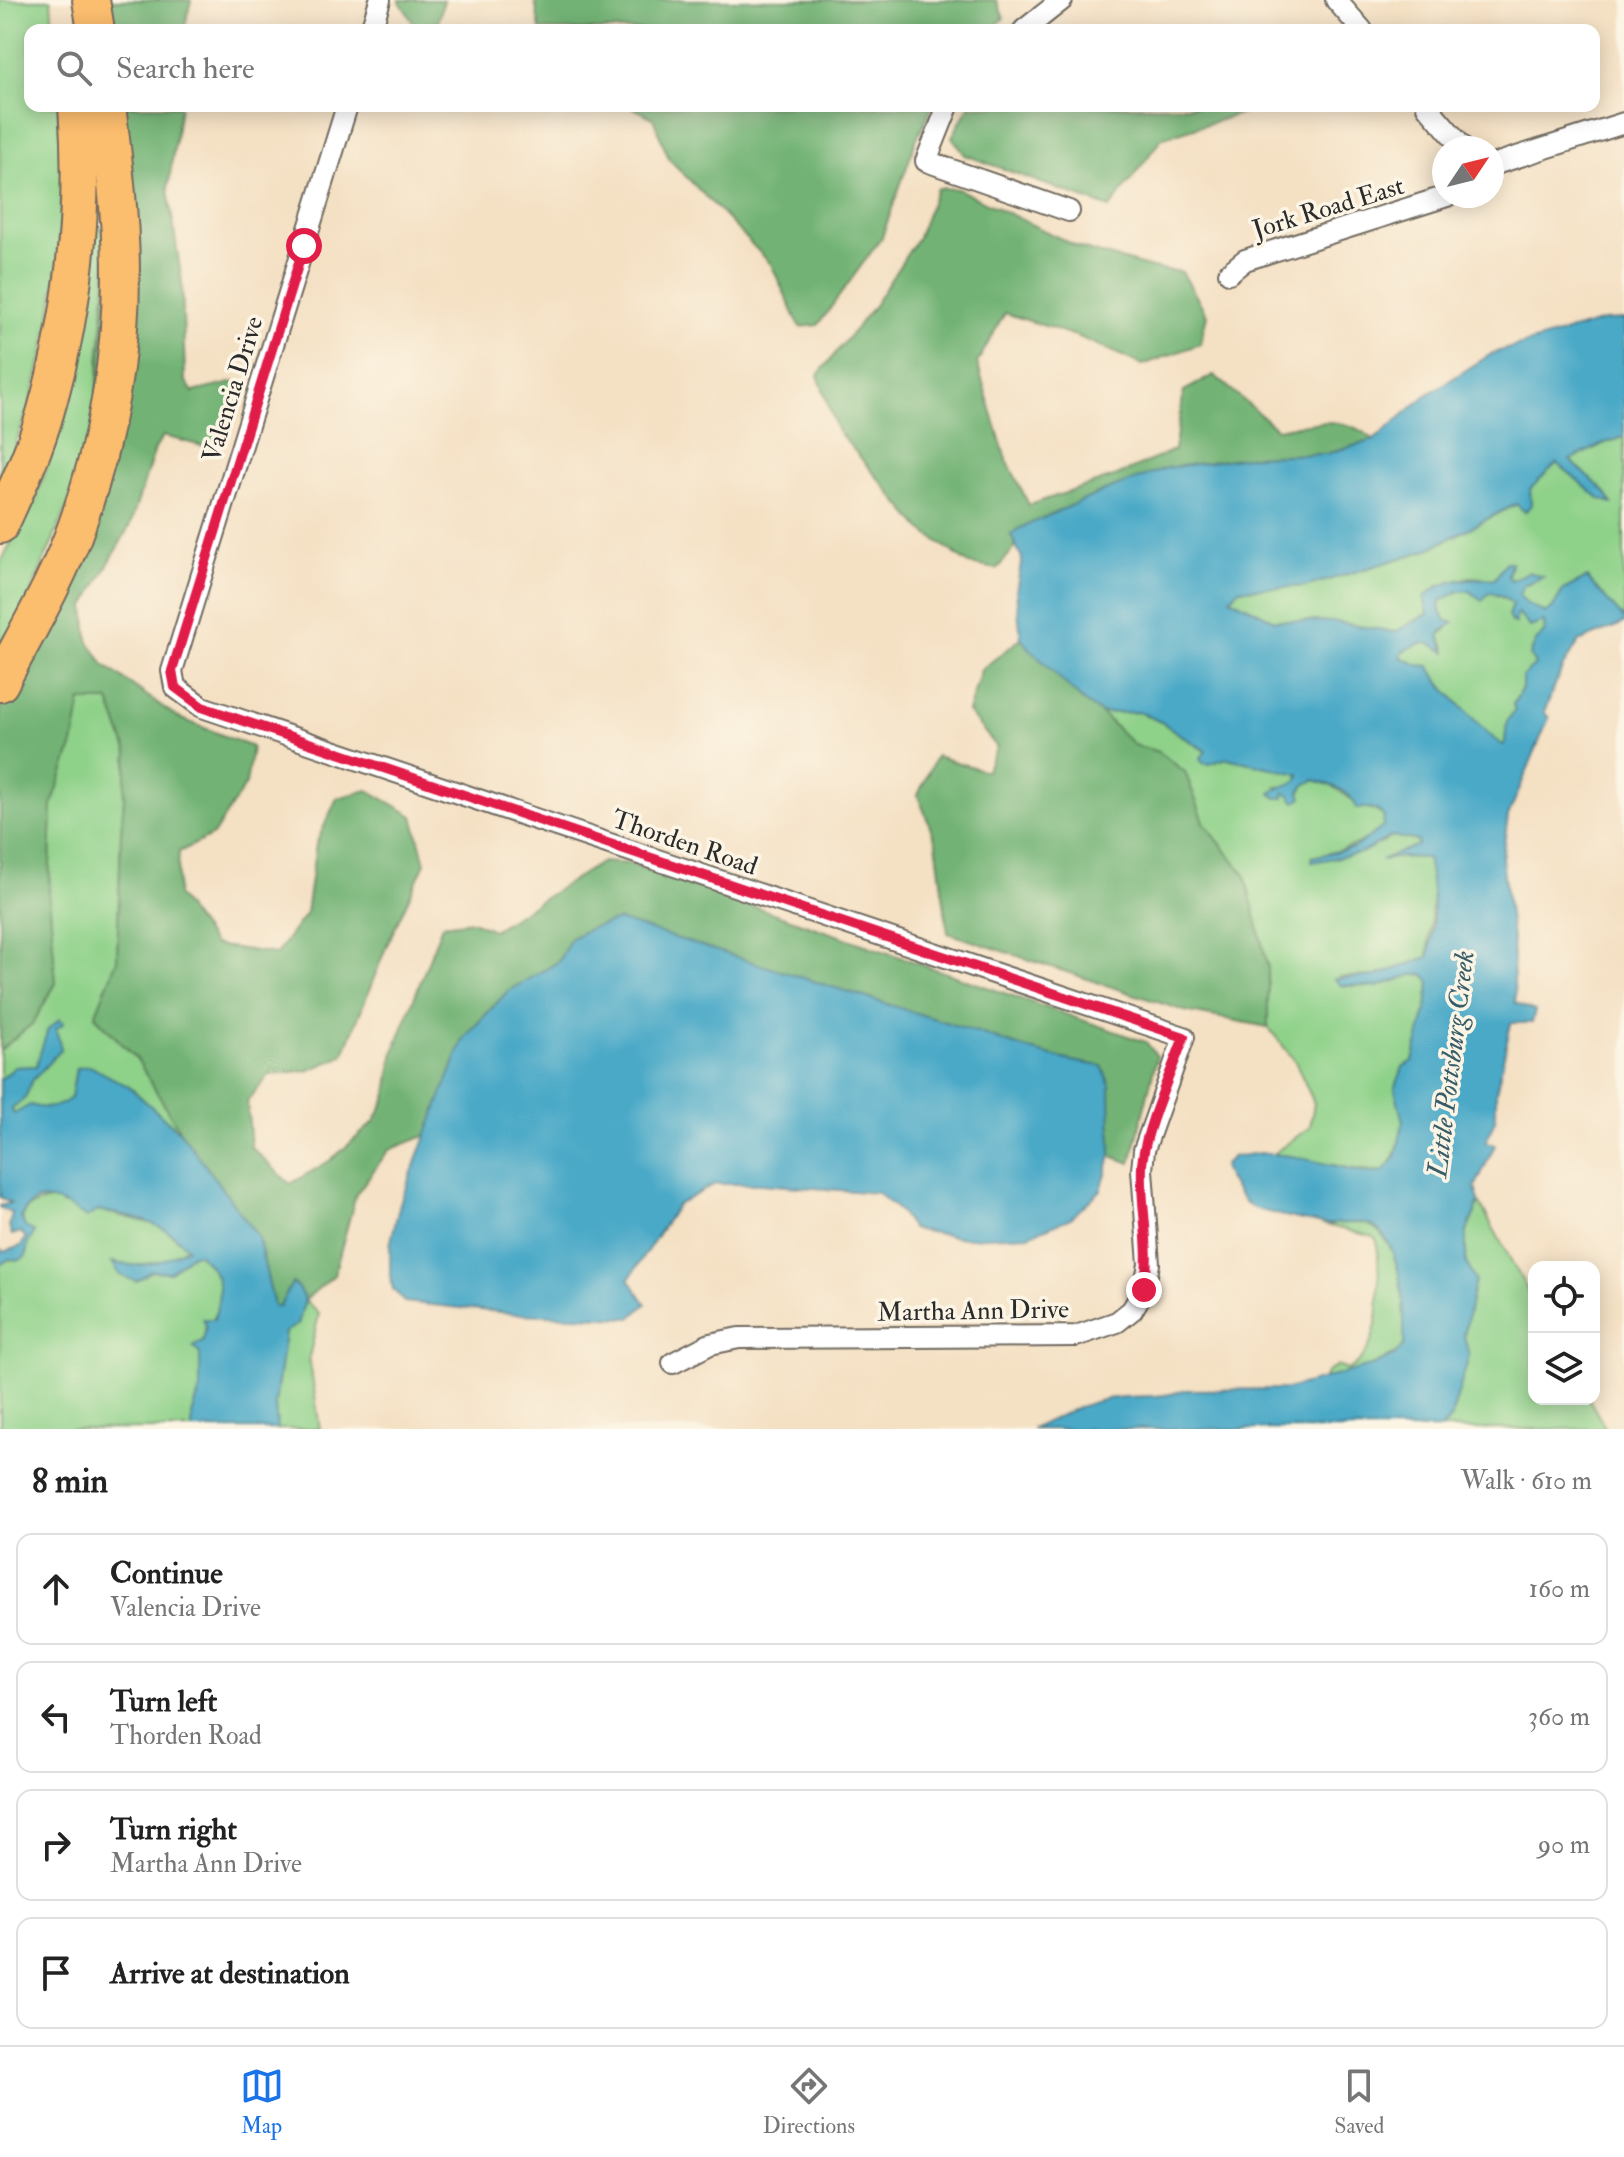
<!DOCTYPE html>
<html lang="en">
<head>
<meta charset="utf-8">
<style>
  :root { --surface:#fff; --page:#f6f6f6; --text:#222; --muted:#767676; --line:#e0e0e0; --accent:#1a73e8 }
  body { margin:0; font-family:"IM FELL Double Pica",serif; background:var(--page); color:var(--text) }
  .controls { position:absolute; right:24px; bottom:24px; display:grid; overflow:hidden; border-radius:16px; box-shadow:0 4px 20px #0003 }
  .controls button { width:72px; height:72px; display:grid; place-items:center; padding:0; border:0; border-bottom:2px solid var(--line); background:var(--surface); color:var(--text); font:40px sans-serif }
  .compass { position:absolute; left:1432px; top:136px; width:72px; height:72px; border-radius:50%; background:var(--surface); box-shadow:0 4px 20px #0003; rotate:55deg }
  .stop { position:absolute; width:24px; height:24px; margin:-18px; border:6px solid #e11d48; border-radius:50%; background:#fff }
  .stop.end { background:#e11d48; border-color:#fff; box-shadow:0 2px 8px #0008 }
  .list { margin:0; padding:0; list-style:none }
  h2 { display:flex; justify-content:space-between; align-items:center; height:104px; margin:0; padding:0 32px; font-size:34px }
  h2 small { font-size:26px; font-weight:400; color:var(--muted) }
  .list li { display:grid; grid-template-columns:52px 1fr auto; gap:24px; align-items:center; box-sizing:border-box; height:112px; margin:0 16px 16px; padding:0 16px; border:2px solid var(--line); border-radius:16px }
  .list b { display:block; font-size:30px; white-space:nowrap }
  .list p { margin:0; font-size:26px; white-space:nowrap; color:var(--muted) }
  .list em { font-size:26px; font-style:normal; color:var(--muted) }
  .icon { flex:none; width:44px; height:44px; fill:none; stroke:currentColor; stroke-width:2; stroke-linecap:round; stroke-linejoin:round }
  .map { position:relative; flex:none; width:1624px; height:1429px; overflow:hidden }
  .search { position:absolute; background:var(--surface); box-shadow:0 4px 20px #0003; left:24px; right:24px; top:24px; height:88px; display:flex; align-items:center; gap:20px; box-sizing:border-box; padding:0 28px; border-radius:16px; color:var(--muted); font-size:30px }
  .sheet { height:616px; background:var(--surface) }
  nav { display:flex; justify-content:space-around; align-items:center; box-sizing:border-box; height:112px; border-top:2px solid var(--line); background:var(--surface); font-size:22px; color:var(--muted) }
  nav a { display:grid; justify-items:center; gap:4px }
  nav .on { color:var(--accent) }
  .map>svg:first-child { display:block }
  .green { fill:#8ed189; stroke:#5c7e5a; stroke-width:2 }
  .forest { fill:#72b375; stroke:#4e6f50; stroke-width:2 }
  .water { fill:#48a9c7; stroke:#3a6a79; stroke-width:2; fill-rule:evenodd }
  .lines { fill:none; stroke-linecap:round; stroke-linejoin:round }
  .street-casing { stroke:#716a60; stroke-width:24 }
  .highway-casing { stroke:#716a60; stroke-width:40 }
  .street { stroke:#fff; stroke-width:20 }
  .highway { stroke:#fbbd6e; stroke-width:36 }
  .route { stroke:#e11d48; stroke-width:10 }
  .labels { text-anchor:middle; stroke-width:7; stroke-linejoin:round; paint-order:stroke }
  .street-label { font-size:26px; fill:#2b2b2b; stroke:#fcf5e5 }
  .water-label { font-size:28px; font-style:italic; fill:#375d69; stroke:#fcf5e5 }
</style>
</head>
<body>
<div class="map">
<svg width="1624" height="1429" viewBox="0 0 1624 1429">
  <rect width="100%" height="100%" fill="#fcf5e5"/>
  <filter id="ink" filterUnits="userSpaceOnUse"><feTurbulence type="fractalNoise" baseFrequency=".0125" numOctaves="2"/><feDisplacementMap in="SourceGraphic" scale="16" xChannelSelector="R" yChannelSelector="G"/><feConvolveMatrix kernelMatrix="1 2 1 2 8 2 1 2 1" color-interpolation-filters="sRGB"/></filter>
  <filter id="wash" filterUnits="userSpaceOnUse"><feTurbulence type="fractalNoise" baseFrequency=".006" numOctaves="4" result="noise"/><feDisplacementMap in="SourceGraphic" scale="32" xChannelSelector="R" yChannelSelector="G"/><feGaussianBlur stdDeviation="1.8" result="paint"/><feColorMatrix in="noise" values="0 0 0 0 0 0 0 0 0 0 0 0 0 0 0 0 0 1.4 0 .05"/><feComposite in="paint" operator="in"/></filter>
  <g filter="url(#wash)">
    <rect width="100%" height="100%" fill="#f4e0c3"/>
    <g class="green">
      <path d="M0 0H51L53 30H30V106H59C65 195 61 287 38 374 29 411 14 447 0 483Z"/>
      <path d="M96 228H104L106 277 92 449 0 664V563L36 498 68 407 89 307Z"/>
      <path d="M1624 437V619L1587 578 1563 590 1553 608 1545 613 1527 604 1518 594 1524 585 1541 578 1529 572 1511 580 1508 576 1511 563H1506L1495 579 1470 577 1437 586 1428 614 1395 632 1335 622 1274 620 1229 599 1240 589 1308 586 1427 550 1517 504 1531 505 1530 489 1557 462 1600 499 1605 492 1570 460 1605 443Z"/>
      <path d="M1459 591C1480 590 1496 591 1513 604L1510 610 1514 619 1518 614 1544 621 1545 632 1535 643V665L1513 704 1515 710 1507 721 1505 743 1502 746C1462 718 1451 680 1401 658L1403 651C1424 641 1423 639 1445 651L1446 648 1439 636 1452 623 1445 620 1440 609 1441 601Z"/>
      <path d="M81 701H109L128 753 121 833 117 960 95 1016 137 1059 181 1133 128 1086 76 1068 71 1098 60 1107 15 1114 11 1109 25 1098 32 1081 61 1049 47 1034 36 1066 15 1067 0 1080V1050L33 1023 56 983 49 895 52 804 73 744Z"/>
      <path d="M1139 712 1161 722 1206 752 1209 764 1227 758 1299 774 1298 780 1289 786 1277 787 1290 795 1295 801 1305 785 1314 780C1335 786 1338 789 1354 802 1363 809 1375 807 1384 817L1383 827C1361 846 1339 851 1312 857L1383 843 1392 836 1419 841 1418 845 1386 858 1428 857 1433 895 1428 957 1376 976 1339 977 1340 985 1377 987 1412 975 1424 974 1430 982 1427 1007 1413 1061 1395 1089C1397 1099 1402 1110 1403 1120 1403 1132 1396 1163 1384 1170 1374 1176 1292 1156 1273 1154L1310 1127 1314 1103 1295 1061 1268 1027V968L1245 875 1205 824 1185 772 1159 752 1134 745 1101 713Z"/>
      <path d="M55 1199 71 1206 86 1217 98 1210 161 1226 187 1247 166 1260 129 1267 136 1281 152 1271 170 1272 192 1254H199C224 1277 222 1291 214 1320L206 1326 203 1343 195 1344 200 1354V1390L192 1415V1429H0V1265L9 1259 20 1260 26 1256C31 1220 3 1209 55 1199Z"/>
      <path d="M1479 1202 1534 1302V1399H1589L1606 1429H1442L1451 1418 1469 1356 1464 1336 1474 1281 1466 1261V1234Z"/>
      <path d="M1364 1223C1404 1236 1405 1310 1404 1345 1384 1367 1351 1372 1323 1381L1326 1373 1337 1366 1348 1370C1387 1348 1379 1279 1377 1241L1374 1237 1322 1224Z"/>
      <path d="M305 1300 319 1314 309 1357 320 1429H277L275 1404 285 1331 298 1324Z"/>
    </g>
    <g class="forest">
      <path d="M107 0H191L184 30H111Z"/>
      <path d="M399 0H444L438 22 416 27Z"/>
      <path d="M535 0H996L1004 18 991 30H540Z"/>
      <path d="M120 106H180L168 189 182 282 185 380 193 392 235 382 244 392 224 441 210 448 163 436 155 449 130 525 85 606 88 640 104 665 177 717 252 747 246 784 213 835 179 852 177 895 214 945 276 954 306 913 316 844 337 798 368 790 413 816 425 863 387 945 343 1056 307 1071 270 1074 247 1101 251 1147 290 1184 331 1160 374 1122 386 1099 394 1051 442 925 472 921 493 930 602 862 631 864 1146 1042 1157 1056 1131 1163 1111 1156 1110 1123 1102 1066C1060 1061 1020 1048 980 1033L571 938 558 962 508 991 464 1038 427 1135 389 1150 356 1194 334 1275 305 1300 296 1285 292 1283 280 1306H274L258 1237 181 1133 137 1059 95 1016 117 960 121 833 128 753 109 701H81L73 744 52 804 49 895 56 983 33 1023 0 1050V710L88 529Z"/>
      <path d="M630 106H933L917 138 882 237 818 325 800 327 771 264 669 159 653 118Z"/>
      <path d="M969 106H1259V108L1162 138 1110 208 965 155 952 137Z"/>
      <path d="M937 188 958 189 1080 248 1152 268 1182 272 1207 315 1200 344 1143 365 1079 337 1005 313 977 363 1005 456 1029 505 1117 476 1174 450 1184 391 1214 375 1277 429C1314 423 1343 413 1374 440L1326 454 1254 456 1102 492 1018 529 1011 535 1016 546 997 569 969 564 921 529 837 430 818 375 873 307 918 237Z"/>
      <path d="M1021 638 1083 701 1101 713 1134 745 1159 752 1185 772 1205 824 1245 875 1268 968V1027L1185 1011 948 933 936 842 918 795 936 756 986 771 997 747 968 712 981 670Z"/>
    </g>
    <g class="water">
      <path d="M1624 320V437L1605 443 1570 460 1605 492 1612 503 1600 499 1557 463 1530 489 1531 505 1525 512 1516 504 1427 550 1308 586 1240 589 1230 598 1274 620 1335 622 1395 632 1428 614 1424 597C1444 579 1468 577 1495 579L1506 562H1511L1508 576 1511 580 1529 572 1543 577 1523 585 1519 595 1527 604 1546 613 1553 608 1563 590 1587 578 1624 619V623L1579 642 1562 668 1544 712 1549 718 1508 816 1502 858 1512 939 1515 1003 1535 1011 1532 1023H1511L1496 1092V1117L1486 1142 1495 1145 1475 1187 1479 1202 1466 1234V1261L1475 1281 1464 1336 1469 1356 1451 1418 1442 1429H1031C1058 1417 1085 1401 1114 1398 1137 1395 1163 1399 1183 1390L1287 1389 1374 1365 1394 1356 1404 1345C1405 1314 1403 1249 1376 1228 1365 1219 1341 1224 1328 1224 1318 1224 1257 1211 1250 1206 1240 1199 1226 1178 1223 1166L1232 1157 1260 1153 1291 1156 1369 1173 1383 1171 1396 1157 1403 1122 1395 1089 1403 1067 1413 1061 1427 1007 1430 982 1424 974 1412 975 1377 987 1340 985 1334 979 1376 976 1428 957C1437 925 1433 889 1427 858L1402 857 1381 860 1418 845V841L1392 836 1361 853 1312 862V857L1353 848 1383 827 1384 817C1377 807 1368 807 1357 809 1351 790 1332 785 1314 780L1305 785 1300 792 1302 798 1295 802 1290 795 1284 793V798H1276L1271 793C1279 786 1289 786 1298 780L1299 774 1227 758 1209 764 1203 763 1200 759 1206 751 1161 722 1139 712 1101 713 1083 701 1032 651 1021 638 1016 591 1022 558 1011 535 1018 529 1102 492 1166 468 1254 456 1326 454 1374 440 1425 396 1493 353 1603 321ZM1459 591H1469L1482 600 1490 592 1502 596 1513 604 1508 615 1511 622 1516 623 1515 619 1518 614 1530 627 1544 622 1545 632 1535 643 1530 655 1535 665 1522 677V688L1513 705 1515 710 1507 721 1505 743 1503 745C1489 737 1432 678 1430 666L1418 665 1401 657 1403 651C1425 641 1423 639 1446 652L1439 636 1443 630 1454 623 1445 620 1440 609 1441 601Z"/>
      <path d="M618 920 980 1033C1020 1048 1060 1061 1102 1066L1110 1085 1111 1156 1101 1190 1071 1218 1029 1235 964 1238 912 1229 901 1213 878 1193 761 1184H715L677 1205 629 1279 646 1304 631 1318 518 1314 404 1302 393 1289 390 1277V1245L400 1203 464 1038 508 991 558 962 571 938 591 928Z"/>
      <path d="M60 1019 64 1023 56 1029 61 1049 32 1081 25 1098 11 1109 14 1114 30 1105C46 1110 58 1108 71 1098L76 1068 90 1066 128 1086 181 1133 258 1237 274 1306H280L292 1283 296 1285 305 1300 298 1324 285 1332 275 1404 277 1429H192V1415L200 1390V1354L193 1346 203 1342 206 1326 203 1319H214C222 1291 223 1276 199 1254H192L170 1272 152 1271 136 1281 121 1276 112 1262C140 1270 163 1263 187 1248 165 1221 130 1217 98 1210L86 1218C67 1203 35 1186 21 1217L25 1227 35 1232 28 1243 26 1256 20 1260 9 1259 0 1265V1249L3 1252 21 1246 26 1238 21 1232 12 1235 9 1227 12 1213 0 1208V1206L11 1203 0 1197V1080L15 1067 36 1066 48 1029Z"/>
    </g>
  </g>
  <g filter="url(#ink)">
    <g class="lines">
      <g class="street-casing">
        <g id="street">
          <path d="M1336 0 1362 30"/>
          <path d="M371 30 380 0"/>
          <path d="M1024 30 1062 0"/>
          <path d="M347 106 172 671 175 687 202 707 1184 1037 1144 1150 1142 1170 1149 1264 1144 1290 1132 1310 1117 1322 1076 1336 739 1338 710 1344 673 1363"/>
          <path d="M948 106 926 161 1069 211"/>
          <path d="M1427 106 1463 148"/>
          <path d="M1492 165 1624 123"/>
          <path d="M1229 273 1245 260 1447 196"/>
        </g>
      </g>
      <g class="highway-casing">
        <g id="highway">
          <path d="M91 0 96 30"/>
          <path d="M0 525C17 488 35 450 46 410 74 312 85 208 77 106"/>
          <path d="M0 683C27 631 58 580 77 525 105 446 121 359 121 275 121 219 114 162 107 106"/>
        </g>
      </g>
      <use href="#street" class="street"/>
      <use href="#highway" class="highway"/>
    </g>
  </g>
  <g class="lines" filter="url(#ink)">
    <path class="route" d="M304 246 172 671 175 687 202 707 1184 1037C1171 1073 1144 1131 1142 1166 1140 1208 1152 1247 1144 1290"/>
  </g>
  <g class="labels">
    <g class="street-label">
      <text transform="translate(1328 207) rotate(-17)" y="9">Jork Road East</text>
      <text transform="translate(232 389) rotate(-73)" y="9">Valencia Drive</text>
      <text transform="translate(685 842) rotate(19)" y="9">Thorden Road</text>
      <text transform="translate(973 1310) rotate(-1)" y="9">Martha Ann Drive</text>
    </g>
    <g class="water-label">
      <text transform="translate(1450 1064) rotate(-83)" y="10">Little Pottsburg Creek</text>
    </g>
  </g>
</svg>
<div class="controls">
<button><svg class="icon" aria-label="locate" viewBox="0 0 24 24"><circle cx="12" cy="12" r="6"/><path d="M12 2v4M12 18v4M2 12h4M18 12h4"/></svg></button>
<button><svg class="icon" aria-label="layers" viewBox="0 0 24 24"><path d="M12 4l9 5-9 5-9-5zM3 14l9 5 9-5"/></svg></button>
</div>
<svg class="compass" viewBox="-18 -18 36 36"><path d="M0-13l5 13h-10z" fill="#e53935"/><path d="M0 13l5-13h-10z" fill="#767676"/></svg>
<div class="stop" style="left:304px;top:246px"></div>
<div class="stop end" style="left:1144px;top:1290px"></div>
<div class="search"><svg class="icon" aria-label="search" viewBox="0 0 24 24"><circle cx="10" cy="10" r="6"/><path d="M15 15l6 6"/></svg>Search here</div>
</div>
<section class="sheet">
<h2>8 min<small>Walk · 610 m</small></h2>
<ul class="list">
<li><svg class="icon" aria-label="ahead" viewBox="0 0 24 24"><path d="M12 20V5M6 11l6-6 6 6"/></svg><div><b>Continue</b><p>Valencia Drive</p></div><em>160 m</em></li>
<li><svg class="icon" aria-label="left" viewBox="0 0 24 24"><path d="M17 20v-9H6M10 6l-5 5 5 5"/></svg><div><b>Turn left</b><p>Thorden Road</p></div><em>360 m</em></li>
<li><svg class="icon" aria-label="right" viewBox="0 0 24 24"><path d="M7 20v-9h11M14 6l5 5-5 5"/></svg><div><b>Turn right</b><p>Martha Ann Drive</p></div><em>90 m</em></li>
<li><svg class="icon" aria-label="arrive" viewBox="0 0 24 24"><path d="M6 21V4h12l-3 4 3 4H6"/></svg><div><b>Arrive at destination</b></div></li>
</ul>
</section>
<nav>
<a class="on"><svg class="icon" aria-label="map" viewBox="0 0 24 24"><path d="M3 6l6-2 6 2 6-2v14l-6 2-6-2-6 2zM9 4v14M15 6v14"/></svg>Map</a>
<a><svg class="icon" aria-label="directions" viewBox="0 0 24 24"><path d="M12 3l9 9-9 9-9-9zM9 14v-3h6M13 9l2 2-2 2"/></svg>Directions</a>
<a><svg class="icon" aria-label="saved" viewBox="0 0 24 24"><path d="M7 4h10v16l-5-4-5 4z"/></svg>Saved</a>
</nav>
</body>
</html>
